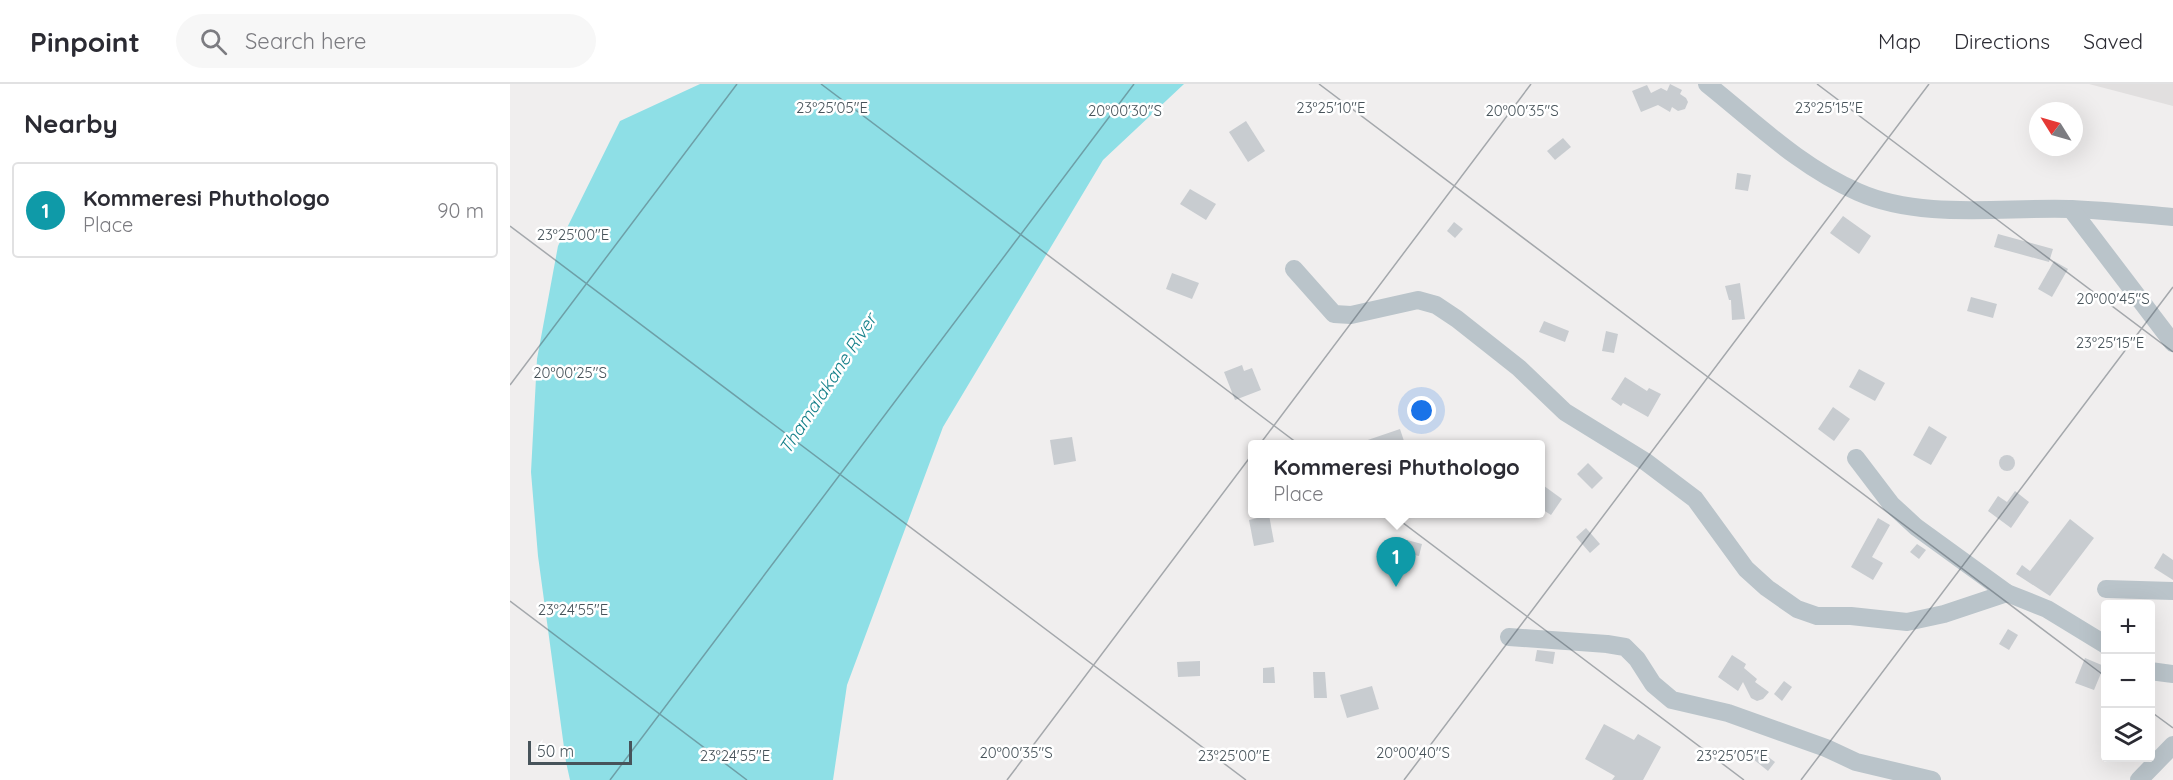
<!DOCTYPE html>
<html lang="en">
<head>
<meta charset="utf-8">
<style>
  :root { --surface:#fff; --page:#f7f7f7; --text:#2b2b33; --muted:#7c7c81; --line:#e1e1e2; --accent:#0f766e }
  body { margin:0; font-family:Quicksand,sans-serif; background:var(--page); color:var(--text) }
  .controls { position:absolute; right:18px; bottom:18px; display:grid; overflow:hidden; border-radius:6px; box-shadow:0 6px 24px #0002 }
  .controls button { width:54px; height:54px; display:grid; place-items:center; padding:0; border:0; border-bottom:2px solid var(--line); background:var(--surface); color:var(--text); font:30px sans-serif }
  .compass { position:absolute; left:1519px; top:18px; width:54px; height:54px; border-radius:50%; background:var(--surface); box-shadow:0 6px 24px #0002; rotate:307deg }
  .scale { position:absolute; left:18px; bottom:15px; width:104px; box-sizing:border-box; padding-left:6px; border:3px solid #47535a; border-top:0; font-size:16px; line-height:21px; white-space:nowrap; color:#47535a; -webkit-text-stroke:4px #fff; paint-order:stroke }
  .you { position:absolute; left:912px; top:327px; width:21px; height:21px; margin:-15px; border:4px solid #fff; border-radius:50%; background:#1a73e8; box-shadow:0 0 0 9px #1a73e833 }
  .badge { display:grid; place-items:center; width:39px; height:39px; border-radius:50%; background:var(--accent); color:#fff; font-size:20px; font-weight:700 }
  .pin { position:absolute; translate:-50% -50px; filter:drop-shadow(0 2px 3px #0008) }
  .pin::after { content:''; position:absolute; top:32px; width:21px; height:18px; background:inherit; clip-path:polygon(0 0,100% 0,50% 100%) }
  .popup { position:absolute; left:738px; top:356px; width:297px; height:78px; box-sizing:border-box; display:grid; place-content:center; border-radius:6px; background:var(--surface); filter:drop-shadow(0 2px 4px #0005); font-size:20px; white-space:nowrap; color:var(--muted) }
  .popup b { font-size:22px; color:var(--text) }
  .popup::after { content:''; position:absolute; left:50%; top:100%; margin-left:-12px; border:12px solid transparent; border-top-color:var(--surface) }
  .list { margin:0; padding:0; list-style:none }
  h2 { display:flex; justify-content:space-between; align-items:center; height:78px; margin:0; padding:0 24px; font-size:26px }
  h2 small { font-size:20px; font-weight:400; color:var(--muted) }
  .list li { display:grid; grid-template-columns:39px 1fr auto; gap:18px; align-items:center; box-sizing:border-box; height:96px; margin:0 12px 12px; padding:0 12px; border:2px solid var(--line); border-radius:6px }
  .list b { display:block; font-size:22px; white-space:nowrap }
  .list p { margin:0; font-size:20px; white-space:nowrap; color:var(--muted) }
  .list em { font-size:20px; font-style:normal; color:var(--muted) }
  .icon { flex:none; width:33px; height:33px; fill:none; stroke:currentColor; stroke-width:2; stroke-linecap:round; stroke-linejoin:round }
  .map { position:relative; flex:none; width:1663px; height:696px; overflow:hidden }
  header { display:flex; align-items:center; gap:36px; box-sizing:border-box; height:84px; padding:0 30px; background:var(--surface); border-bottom:2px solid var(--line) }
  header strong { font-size:28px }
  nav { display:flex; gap:33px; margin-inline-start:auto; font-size:21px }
  .search { width:420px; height:54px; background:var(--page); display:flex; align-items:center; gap:15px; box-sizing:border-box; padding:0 21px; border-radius:33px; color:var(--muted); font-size:22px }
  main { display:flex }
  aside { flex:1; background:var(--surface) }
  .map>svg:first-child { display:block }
  .education { fill:#e1dfdf }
  .water { fill:#8edfe6 }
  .building { fill:#c8ccd0 }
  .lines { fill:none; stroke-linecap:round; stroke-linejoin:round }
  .minor { stroke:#bac4ca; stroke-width:18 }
  .ticks { fill:none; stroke:#47535a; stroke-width:1.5; stroke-opacity:0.45 }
  .labels { text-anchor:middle; stroke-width:5; stroke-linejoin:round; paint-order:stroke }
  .water-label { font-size:18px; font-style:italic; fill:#15808a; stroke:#fff }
  .ticks-label { font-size:15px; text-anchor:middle; fill:#47535a; stroke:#fff; stroke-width:5; stroke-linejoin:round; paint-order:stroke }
</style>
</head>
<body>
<header>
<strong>Pinpoint</strong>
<div class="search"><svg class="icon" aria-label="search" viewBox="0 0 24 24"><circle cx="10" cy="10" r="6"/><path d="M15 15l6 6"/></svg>Search here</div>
<nav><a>Map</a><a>Directions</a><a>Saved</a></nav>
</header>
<main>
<aside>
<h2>Nearby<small></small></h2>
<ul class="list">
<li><span class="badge" style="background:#0f9aa8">1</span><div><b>Kommeresi Phuthologo</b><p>Place</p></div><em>90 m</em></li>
</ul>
</aside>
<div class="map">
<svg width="1663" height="696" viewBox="0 0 1663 696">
  <rect width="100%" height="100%" fill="#f0eeee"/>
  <path class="education" d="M1579 0H1663V22Z"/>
  <path class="water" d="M190 0H674L593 76 433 343 337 601 323 696H60L56 678 28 472 21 388 27 275 48 162 110 37Z"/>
  <g class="building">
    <path d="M1160 0 1172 6 1170 10 1176 14 1178 18 1175 25 1168 27 1162 23 1160 28 1148 21 1131 28 1122 7 1137 1 1141 9 1151 4 1157 7Z"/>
    <path d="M736 37 755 67 738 78 719 48Z"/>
    <path d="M1053 54 1061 63 1045 76 1037 67Z"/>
    <path d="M1227 89 1241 91 1238 107 1225 105Z"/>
    <path d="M680 105 706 120 696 136 670 120Z"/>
    <path d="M1333 132 1361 152 1349 170 1320 149Z"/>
    <path d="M944 138 953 145 945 154 937 147Z"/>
    <path d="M1488 150 1543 165 1539 178 1484 163Z"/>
    <path d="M1544 177 1558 185 1542 213 1528 205Z"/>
    <path d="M662 189 689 199 682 215 656 205Z"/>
    <path d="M1230 199 1235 235 1222 236 1221 216H1219L1215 202Z"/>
    <path d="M1461 213 1487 220 1483 234 1457 227Z"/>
    <path d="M1034 237 1059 247 1055 258 1029 248Z"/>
    <path d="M1096 247 1108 250 1104 269 1092 267Z"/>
    <path d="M732 281 734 287 742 284 751 306 725 316 714 288Z"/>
    <path d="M1349 285 1375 299 1365 317 1339 303Z"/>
    <path d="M1115 293 1137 307 1139 304 1151 310 1138 333 1113 319 1111 322 1101 315Z"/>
    <path d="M1323 323 1340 335 1324 357 1308 345Z"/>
    <path d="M1419 342 1437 353 1421 381 1403 371Z"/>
    <path d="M890 345 895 360H849V359Z"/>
    <path d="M562 353 566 377 544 381 540 356Z"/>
    <circle cx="1497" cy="379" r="8"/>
    <path d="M1078 379 1093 394 1082 405 1067 390Z"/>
    <path d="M1030 399 1052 415 1041 431 1030 424Z"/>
    <path d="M1505 407 1519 418 1501 444 1478 427 1488 412 1497 418Z"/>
    <path d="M759 431 764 458 744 462 739 436Z"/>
    <path d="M1368 434 1380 441 1362 473 1373 479 1363 496 1341 483Z"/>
    <path d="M1560 435 1584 454 1540 512 1506 490 1512 481 1520 487Z"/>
    <path d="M1076 444 1090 460 1080 469 1066 453Z"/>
    <path d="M897 456 912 460 909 472 894 469Z"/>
    <path d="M1407 460 1416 466 1409 475 1400 468Z"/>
    <path d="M1653 469 1663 476V496L1644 484Z"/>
    <path d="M1498 545 1508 551 1499 566 1489 560Z"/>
    <path d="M1027 566 1045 568 1043 580 1025 577Z"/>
    <path d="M1222 571 1236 580 1234 584 1247 595 1245 598 1259 608 1253 615 1247 617 1241 614 1233 598 1228 607 1208 593Z"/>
    <path d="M1575 574 1594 582 1584 606 1565 599Z"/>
    <path d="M690 577V592L668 593 667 578Z"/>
    <path d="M764 583 765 599H753V584Z"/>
    <path d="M803 588H815L817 614H804Z"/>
    <path d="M1274 597 1282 603 1272 617 1264 610Z"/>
    <path d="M862 602 869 625 837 634 830 611Z"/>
    <path d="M1094 640 1124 656 1128 650 1151 663 1133 696H1102L1105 692 1075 675Z"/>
    <path d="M1249 666 1265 678 1258 687 1243 675Z"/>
  </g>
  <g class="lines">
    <g class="minor">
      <path d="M1197 0C1246 39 1290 83 1348 108 1411 136 1491 123 1559 125 1593 126 1628 130 1663 133"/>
      <path d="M1561 125 1663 259"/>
      <path d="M784 185 824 230 841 231 908 216 926 221 947 235 1009 284 1055 328 1136 378 1185 415 1236 485 1257 504 1287 525 1307 532H1341L1397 538 1434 530 1497 509"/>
      <path d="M1346 374 1381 420 1406 443 1497 509 1537 525 1596 561"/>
      <path d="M1596 505 1663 507"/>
      <path d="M999 553 1097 560 1115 563 1127 575 1143 600 1162 616 1218 629 1316 664 1346 678 1422 696"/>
      <path d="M1640 587 1663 590"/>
      <path d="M1629 696 1663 661"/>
    </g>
  </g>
  <path class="ticks" d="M311 0 1234 696M809 0 1596 593M1307 0 1663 268M0 142 736 696M0 301 227 0M0 517 237 696M1640 627 1663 644M100 696 624 0M497 696 1021 0M894 696 1419 0M1291 696 1663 203"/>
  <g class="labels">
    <g class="water-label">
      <text transform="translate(318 300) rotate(-57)" y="6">Thamalakane River</text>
    </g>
  </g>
  <g class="ticks-label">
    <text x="322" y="29">23°25'05"E</text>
    <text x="821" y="29">23°25'10"E</text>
    <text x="1319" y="29">23°25'15"E</text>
    <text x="615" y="32">20°00'30"S</text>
    <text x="1012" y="32">20°00'35"S</text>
    <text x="63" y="156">23°25'00"E</text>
    <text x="1603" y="220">20°00'45"S</text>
    <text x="1600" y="264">23°25'15"E</text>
    <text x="60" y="294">20°00'25"S</text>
    <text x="63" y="531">23°24'55"E</text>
    <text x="506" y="674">20°00'35"S</text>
    <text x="903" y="674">20°00'40"S</text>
    <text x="225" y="677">23°24'55"E</text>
    <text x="1222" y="677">23°25'05"E</text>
    <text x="724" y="677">23°25'00"E</text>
  </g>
</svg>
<div class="controls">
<button>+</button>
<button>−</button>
<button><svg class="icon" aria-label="layers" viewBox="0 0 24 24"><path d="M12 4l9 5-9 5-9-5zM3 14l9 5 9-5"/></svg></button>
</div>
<svg class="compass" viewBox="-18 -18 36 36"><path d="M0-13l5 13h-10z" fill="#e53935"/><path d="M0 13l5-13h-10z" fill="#7c7c81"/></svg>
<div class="scale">50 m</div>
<div class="you"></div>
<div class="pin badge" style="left:886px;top:503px;background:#0f9aa8">1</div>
<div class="popup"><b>Kommeresi Phuthologo</b>Place</div>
</div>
</main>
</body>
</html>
